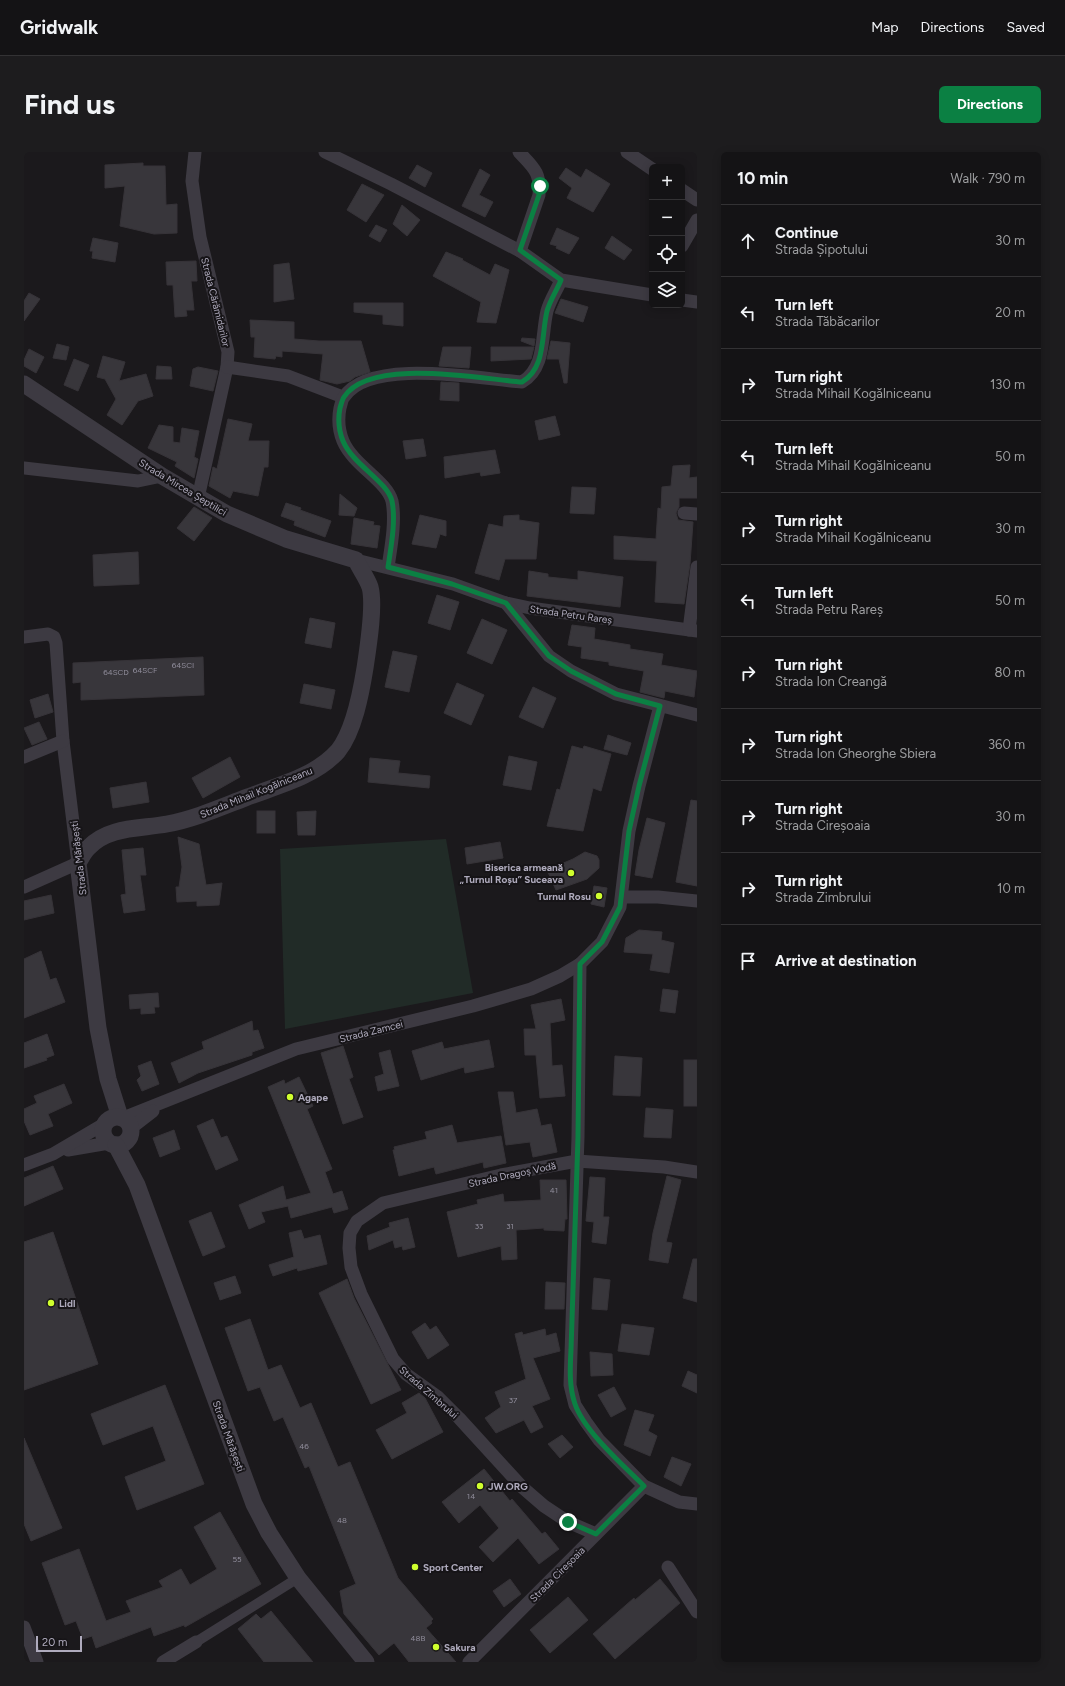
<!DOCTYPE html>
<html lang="en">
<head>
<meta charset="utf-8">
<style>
  :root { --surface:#141315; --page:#1d1c1e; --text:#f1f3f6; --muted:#9d9ea0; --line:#333234; --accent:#0b8043 }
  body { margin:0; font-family:Figtree,sans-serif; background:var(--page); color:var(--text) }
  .controls { position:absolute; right:12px; top:12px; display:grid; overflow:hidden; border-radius:6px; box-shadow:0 2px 10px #0003 }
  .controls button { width:36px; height:36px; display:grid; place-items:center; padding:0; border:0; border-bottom:1px solid var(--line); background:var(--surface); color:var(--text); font:20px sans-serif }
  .scale { position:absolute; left:12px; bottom:10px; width:46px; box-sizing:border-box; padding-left:4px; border:2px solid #afabbd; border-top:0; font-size:11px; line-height:14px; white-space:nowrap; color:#afabbd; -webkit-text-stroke:3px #161417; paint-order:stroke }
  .stop { position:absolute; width:12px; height:12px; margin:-9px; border:3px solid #0b8043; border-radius:50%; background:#fff }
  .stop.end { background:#0b8043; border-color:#fff; box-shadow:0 1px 4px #0008 }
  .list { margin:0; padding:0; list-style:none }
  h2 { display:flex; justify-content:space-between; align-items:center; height:52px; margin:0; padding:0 16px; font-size:17px }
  h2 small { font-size:13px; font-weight:400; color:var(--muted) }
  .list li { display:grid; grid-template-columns:26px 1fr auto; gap:12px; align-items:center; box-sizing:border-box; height:72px; padding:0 16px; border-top:1px solid var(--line) }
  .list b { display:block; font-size:15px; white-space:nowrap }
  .list p { margin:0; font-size:13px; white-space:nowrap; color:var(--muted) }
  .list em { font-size:13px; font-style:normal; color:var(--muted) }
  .icon { flex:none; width:22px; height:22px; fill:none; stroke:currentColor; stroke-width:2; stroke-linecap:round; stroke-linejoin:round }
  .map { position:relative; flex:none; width:673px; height:1510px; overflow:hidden; border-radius:6px }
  header { display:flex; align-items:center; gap:24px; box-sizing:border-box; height:56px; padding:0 20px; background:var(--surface); border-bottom:1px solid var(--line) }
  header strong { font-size:19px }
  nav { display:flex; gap:22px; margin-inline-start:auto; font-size:14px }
  .intro { display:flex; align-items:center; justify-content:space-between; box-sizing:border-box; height:96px; padding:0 24px }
  h1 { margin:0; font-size:28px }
  .button { padding:10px 18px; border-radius:6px; background:var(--accent); color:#fff; font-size:14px; font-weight:700 }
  main { display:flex; gap:24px; padding:0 24px }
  aside { flex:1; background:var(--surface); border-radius:6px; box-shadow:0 2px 10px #0003 }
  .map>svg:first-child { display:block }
  .green { fill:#212b27 }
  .building { fill:#38363b; stroke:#363338 }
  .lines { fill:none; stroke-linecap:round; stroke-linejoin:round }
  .pedestrian { stroke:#3d3a42; stroke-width:10 }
  .minor { stroke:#3d3a42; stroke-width:13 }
  .tertiary { stroke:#3d3a42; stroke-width:17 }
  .route { stroke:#0b8043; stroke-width:5 }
  .poi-dot { fill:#d0ff2e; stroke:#161417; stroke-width:1.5 }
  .labels { text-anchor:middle; stroke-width:4; stroke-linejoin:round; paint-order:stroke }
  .number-label { font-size:8px; fill:#918e9c }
  .street-label { font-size:10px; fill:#afabbd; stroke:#161417 }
  .poi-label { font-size:10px; font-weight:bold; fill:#afabbd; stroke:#161417; text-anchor:start }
</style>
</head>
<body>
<header>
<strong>Gridwalk</strong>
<nav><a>Map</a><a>Directions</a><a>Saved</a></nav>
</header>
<div class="intro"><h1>Find us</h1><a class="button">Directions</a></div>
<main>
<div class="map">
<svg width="673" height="1510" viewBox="0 0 673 1510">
  <rect width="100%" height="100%" fill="#1b191c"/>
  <path class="green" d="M422 687 449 841 261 877 256 697Z"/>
  <g class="building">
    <path d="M119 11V14H141L142 53 153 52V81L130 82 96 74 101 34 81 36V13Z"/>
    <path d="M393 13 408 21 401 35 385 26Z"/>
    <path d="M542 16 557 26 562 17 586 32 569 60 543 46 548 36 535 26Z"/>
    <path d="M456 17 466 23 455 43 469 50 461 65 438 54Z"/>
    <path d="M338 32 360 43 342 70 323 58Z"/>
    <path d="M378 53 396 68 383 84 369 72Z"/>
    <path d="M352 73 363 78 356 90 345 84Z"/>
    <path d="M533 76 555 86 545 102 532 96 533 94 526 92Z"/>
    <path d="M588 84 608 98 600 108 581 96Z"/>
    <path d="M69 86 94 91 91 110 68 106 69 99H66Z"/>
    <path d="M422 100 439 107 438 108 466 123 471 112 485 118 472 171 453 170 457 150 409 124Z"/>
    <path d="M172 109 173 129H167L170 158H162L163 164 151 165 149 133H143L142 110Z"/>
    <path d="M265 111 270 147 250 150V113Z"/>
    <path d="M5 141 16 147 0 169V149Z"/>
    <path d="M537 147 564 155 559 170 531 161Z"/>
    <path d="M330 151H379V174L359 172V163L330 160Z"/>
    <path d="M226 168 270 170V187L295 189H337L346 220 331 225 326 229 313 232 296 228 299 202 258 199V205L252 204 251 207 230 205 231 185H227Z"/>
    <path d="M498 186 511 187 510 194 497 189Z"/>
    <path d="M527 189 546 191 543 231H540L535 207H523Z"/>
    <path d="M33 192 45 195 42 208 29 206Z"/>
    <path d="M419 195H447L445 216 415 214Z"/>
    <path d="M467 195H510L507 207 467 209Z"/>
    <path d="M5 197 20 205 12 221 0 214V208Z"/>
    <path d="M79 204 101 210 95 229 122 222 129 244 114 249 98 273 83 263 92 247 81 227 73 225Z"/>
    <path d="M50 207 65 213 54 239 40 233Z"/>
    <path d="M133 214 147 215 148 227H132Z"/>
    <path d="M174 215 194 219 189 239 166 234 169 217Z"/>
    <path d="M417 230 435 231V249L416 248Z"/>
    <path d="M531 264 536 283 515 288 511 269Z"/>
    <path d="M204 267 228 272 224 289H245L244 315H240L234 344 209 339 206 346 185 334 189 315 193 317Z"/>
    <path d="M135 273 149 275V290L156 291 158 276 175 279 170 305 174 307 170 326 151 314 153 310 124 296Z"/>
    <path d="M399 287 402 304 382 307 379 289Z"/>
    <path d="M471 298 476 321 457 324 456 320 421 326 420 305Z"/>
    <path d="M666 313 665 326 673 325V346H655V355L652 361 654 368 669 370 666 412 660 452 631 450 633 409 590 407V384L632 387 634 356 637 357 638 335 647 334 649 314Z"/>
    <path d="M548 335 572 336 570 362 546 361Z"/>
    <path d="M316 342 333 356 330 364 315 363Z"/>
    <path d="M262 351 277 356 276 358 307 369 301 385 270 373 271 369 257 364Z"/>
    <path d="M170 355 188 366 170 389 153 376Z"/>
    <path d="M396 363 422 369V384L416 382 412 396 388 392Z"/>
    <path d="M495 363V368L515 371 512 407H481L475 428 451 421 465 372 479 375 480 364Z"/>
    <path d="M330 366 350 370 349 373 356 374 353 396 327 392Z"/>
    <path d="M114 400 115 432 70 434 69 403Z"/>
    <path d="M505 419 524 422V425L554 428V419L599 425 596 455 503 444Z"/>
    <path d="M413 443 435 450 426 478 404 471Z"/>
    <path d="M286 466 311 471 307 496 281 491Z"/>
    <path d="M458 467 483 478 468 512 443 501Z"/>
    <path d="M548 473 571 476 570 487 606 493V497L639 502 637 513 673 519 670 545 641 539 640 546 616 540 620 519 585 513V510L557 506 558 495 544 493Z"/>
    <path d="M369 499 393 504 385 540 361 535Z"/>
    <path d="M179 505 180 543 57 548V530L49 531V511Z"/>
    <path d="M433 531 460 543 447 573 420 561Z"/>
    <path d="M280 532 311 538 307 557 276 551Z"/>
    <path d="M509 535 532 546 519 576 495 565Z"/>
    <path d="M24 542 29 560 11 566 6 548Z"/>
    <path d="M15 570 23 587 8 593 0 576Z"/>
    <path d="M584 583 607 591 603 603 580 597Z"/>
    <path d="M548 594 559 597 560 594 587 602 577 639 569 636 559 679 523 674 533 637 536 638Z"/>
    <path d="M485 604 513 610 507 638 479 633Z"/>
    <path d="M206 605 216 625 179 646 168 626Z"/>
    <path d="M346 606 376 609 374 621 406 624 405 636 344 630Z"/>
    <path d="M122 630 125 650 89 656 86 636Z"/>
    <path d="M667 648 673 649V734L652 730Z"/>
    <rect x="233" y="659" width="18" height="22"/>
    <path d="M292 659 291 683H274L273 660Z"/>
    <path d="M623 666 641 671 628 726 611 723 615 698Z"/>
    <path d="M154 685 175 692 182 733 198 731 195 753 173 754V749L153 750 152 735H155L158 715Z"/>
    <path d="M476 690 479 706 443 712 441 696Z"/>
    <path d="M119 696 122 723H116L121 758 100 761 97 743 102 742 98 698Z"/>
    <path d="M561 700 573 704 575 708V716L563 727 532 738 523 718 549 707Z"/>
    <path d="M570 734 583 736 580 755 567 752Z"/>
    <path d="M27 743 30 761 0 768V749Z"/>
    <path d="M615 778 638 780 637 788 650 791 645 821 626 818 629 802 600 800 602 786Z"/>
    <path d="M17 799 26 828 32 826 41 850 0 866V807Z"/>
    <path d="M639 837 654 839 651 861 636 859Z"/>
    <path d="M134 841 135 855H130L131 861 117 862V856L106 857 105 843Z"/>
    <path d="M537 847 541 868 526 871 528 914 538 913 541 944 516 946 512 903H501L500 877H512L507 853Z"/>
    <path d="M228 869 229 879 234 878 240 896 228 900V903L174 921 155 931 147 911 180 897 178 890Z"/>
    <path d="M23 882 30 903 22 906 23 908 0 916V891Z"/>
    <path d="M465 888 470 915 441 921 440 915 397 928 388 899 418 890 420 897Z"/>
    <path d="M319 894 329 925 325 927 339 965 319 972 297 901Z"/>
    <path d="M366 898 375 934 354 939 351 925 360 922 355 901Z"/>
    <path d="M591 904 618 906 616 944 589 943Z"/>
    <rect x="660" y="908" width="13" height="46"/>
    <path d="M127 909 135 932 118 939 113 928 117 924 114 914Z"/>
    <path d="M275 925 289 954 283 957 308 1017 301 1020 309 1042 318 1039 324 1057 310 1061 308 1055 267 1066 264 1054 237 1060 241 1070 225 1077 215 1053 259 1034 262 1048 287 1041 244 935 260 928 261 932Z"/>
    <path d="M40 932 48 951 24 962 29 974 6 983 0 969V957L13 951 10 944Z"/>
    <path d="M474 940H489L492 961 513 957 517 974 527 972 533 1000 509 1005 506 990 482 993Z"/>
    <path d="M622 956 649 958 647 986 620 985Z"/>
    <path d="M189 967 197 986 203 984 214 1008 192 1018 173 974Z"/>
    <path d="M428 973 433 991 477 984 482 1011 460 1016 459 1010 412 1022 410 1015 375 1024 369 998H371L370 995 403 987 401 980Z"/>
    <path d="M150 978 156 997 136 1005 129 986Z"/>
    <path d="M29 1014 39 1037 0 1054V1026Z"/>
    <path d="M643 1024 657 1028 642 1090 648 1091 644 1111 625 1108 629 1081Z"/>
    <path d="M566 1025 581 1026 579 1065H585L582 1092 568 1090 570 1070 562 1069Z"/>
    <path d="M516 1028H542L543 1067H541L540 1079 520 1078V1076L492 1078 493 1107 478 1108 477 1094 434 1105 423 1060 454 1052 453 1048 479 1042 480 1050 517 1048Z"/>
    <path d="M187 1060 201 1095 179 1104 165 1069Z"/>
    <path d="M384 1066 391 1095 379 1098 378 1094 371 1096 369 1088 345 1098 343 1084 366 1075 365 1071Z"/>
    <path d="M277 1078 280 1087 296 1083 303 1112 274 1119 273 1116 249 1124 245 1113 270 1105 265 1081Z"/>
    <path d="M29 1080 74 1212 0 1238V1090Z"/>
    <path d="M669 1107H673V1150L659 1146Z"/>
    <path d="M211 1124 217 1141 196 1148 190 1131Z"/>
    <path d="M570 1126 586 1128 583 1158 568 1157Z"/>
    <path d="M323 1127 330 1146 377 1238 347 1252 295 1141Z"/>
    <path d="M522 1130 541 1131 540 1157H521Z"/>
    <path d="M226 1167 244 1218 257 1213 276 1256 287 1251 314 1315 326 1310 374 1426 409 1467 407 1469 408 1471 402 1476 432 1510H385L370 1491 355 1503 320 1462 316 1439 332 1432 285 1314 281 1316 259 1265 250 1269 236 1235 224 1239 201 1176Z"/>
    <path d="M401 1171 406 1178 412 1174 425 1193 404 1207 388 1180Z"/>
    <path d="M598 1172 630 1176 625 1203 594 1199Z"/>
    <path d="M521 1177 522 1184 532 1181 536 1199 509 1206 526 1247 508 1254 519 1275 507 1281 500 1268 472 1281 461 1266 477 1255 471 1240 502 1227 491 1182 498 1180 499 1183Z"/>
    <path d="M566 1200 588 1202 589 1223 567 1224Z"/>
    <path d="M664 1219 673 1223V1241L658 1234Z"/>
    <path d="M141 1233 180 1332 113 1358 101 1325 142 1309 129 1274 79 1293 67 1262Z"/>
    <path d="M590 1235 602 1257 587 1265 574 1243Z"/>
    <path d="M395 1241 401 1246 419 1280 368 1307 352 1278 383 1261 378 1251Z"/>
    <path d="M611 1258 630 1263 624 1279 633 1284 626 1304 600 1293Z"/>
    <path d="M538 1283 549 1295 536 1306 524 1292Z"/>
    <path d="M0 1286 38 1376 7 1389 0 1372Z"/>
    <path d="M648 1305 667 1312 657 1334 640 1325Z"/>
    <path d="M460 1317 486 1349 488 1347 518 1382 521 1380 535 1397 515 1412 494 1386 469 1410 455 1395 475 1376 456 1353 435 1371 418 1350Z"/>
    <path d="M196 1360 237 1432 161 1475 160 1473 130 1484 127 1475 72 1496 68 1484 59 1487 52 1469 41 1473 18 1411 55 1397 82 1469 107 1460 102 1449 139 1435 135 1429 157 1417 166 1433 193 1417 170 1375Z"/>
    <path d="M486 1427 497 1442 480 1455 469 1439Z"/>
    <path d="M636 1427 656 1451 591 1507 569 1482 610 1446 611 1448Z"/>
    <path d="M544 1445 564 1468 526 1501 506 1478Z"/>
    <path d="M247 1459 289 1510H240L214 1477 232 1462 237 1467Z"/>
  </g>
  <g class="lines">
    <path class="pedestrian" d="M172 1490 274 1426"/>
    <g class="minor">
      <path d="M171 0 168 29 176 85 204 200 203 215 174 346"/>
      <path d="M301 0 367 32 496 99 537 128 628 143"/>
      <path d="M495 0C509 15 517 20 515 43L496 99"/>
      <path d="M603 0 628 17"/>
      <path d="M658 38 673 48"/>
      <path d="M658 94 673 68"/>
      <path d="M658 148 673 150"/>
      <path d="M203 215 264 224 319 245"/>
      <path d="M0 316 114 329 138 324"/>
      <path d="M660 361 673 362"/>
      <path d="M332 408 429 432 482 451 506 456 673 479"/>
      <path d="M364 415C367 395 372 369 368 349 363 329 329 313 319 289 315 279 314 266 316 256 317 253 318 247 320 245 346 205 456 227 498 230 522 216 517 184 523 159 526 148 533 138 537 128"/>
      <path d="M482 451 525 504 547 519 592 542 673 563"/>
      <path d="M665 478 673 415"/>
      <path d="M0 485 24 482 30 485 32 491 39 589 54 711 0 735"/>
      <path d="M636 554 615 634 605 679 596 755 578 790 556 812 554 985 546 1233 551 1253 562 1270 575 1288 620 1334 655 1350 673 1352"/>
      <path d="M0 605 39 589"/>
      <path d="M598 745H634L673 749"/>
      <path d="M99 966 272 897 449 854 507 837 536 824 556 812"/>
      <path d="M107 976 129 959"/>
      <path d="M44 998 85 991"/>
      <path d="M0 1013 29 1002 80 972"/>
      <path d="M572 1382 544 1370 520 1354 498 1335 435 1266 414 1245 382 1222 369 1207 337 1142 327 1115 325 1096 326 1081 333 1069 359 1051 477 1023 553 1009 640 1015 673 1020"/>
      <path d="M644 1415 673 1460"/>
      <path d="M0 1475 13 1510"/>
      <path d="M139 1510 172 1490"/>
      <path d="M445 1510 620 1334"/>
    </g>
    <g class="tertiary">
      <path d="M0 232 138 324 203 362 262 387 332 408C336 417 343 426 346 435 351 453 344 496 341 516 337 541 330 579 314 599 291 625 252 634 221 646 195 656 170 667 143 672 117 677 84 674 64 696 60 700 57 706 54 711L74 876 84 927 96 965"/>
      <circle cx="93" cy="979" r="14"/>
      <path d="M92 993 113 1033 230 1352 245 1381 274 1426 342 1510"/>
    </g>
  </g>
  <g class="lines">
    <path class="route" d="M516 34 515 43 496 98 537 128C533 138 526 148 523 159 517 184 522 216 498 230 456 227 346 205 320 245 318 248 317 253 316 256 314 266 315 279 319 289 329 313 363 329 368 349 372 369 367 395 364 415L428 432 482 451 525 504 547 519 592 542 636 554 615 634 605 679 596 755 578 790 556 812 554 985 547 1198C546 1216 545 1235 551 1252 560 1279 600 1314 620 1334L572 1382 544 1370"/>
  </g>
  <g class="poi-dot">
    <circle cx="547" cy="721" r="4"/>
    <circle cx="575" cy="744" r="4"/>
    <circle cx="266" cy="945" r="4"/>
    <circle cx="27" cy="1151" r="4"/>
    <circle cx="456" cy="1334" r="4"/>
    <circle cx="391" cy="1415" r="4"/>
    <circle cx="412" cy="1495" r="4"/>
  </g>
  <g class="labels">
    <g class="number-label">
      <text x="159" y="516">64SCI</text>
      <text x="121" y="521">64SCF</text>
      <text x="92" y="523">64SCD</text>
      <text x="530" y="1041">41</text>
      <text x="455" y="1077">33</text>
      <text x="486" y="1077">31</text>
      <text x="489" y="1251">37</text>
      <text x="280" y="1297">46</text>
      <text x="447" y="1347">14</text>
      <text x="318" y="1371">48</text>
      <text x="213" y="1410">55</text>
      <text x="394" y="1489">48B</text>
    </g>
    <g class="street-label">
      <text transform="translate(192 150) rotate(76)" y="4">Strada Cărămidarilor</text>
      <text transform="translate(159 335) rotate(31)" y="4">Strada Mircea Șeptilici</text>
      <text transform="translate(547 462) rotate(8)" y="4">Strada Petru Rareș</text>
      <text transform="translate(232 640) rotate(-22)" y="4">Strada Mihail Kogălniceanu</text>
      <text transform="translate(54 706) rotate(-97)" y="4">Strada Mărășești</text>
      <text transform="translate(347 879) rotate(-14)" y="4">Strada Zamcei</text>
      <text transform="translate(488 1022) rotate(-12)" y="4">Strada Dragoș Vodă</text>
      <text transform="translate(405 1240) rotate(41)" y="4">Strada Zimbrului</text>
      <text transform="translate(205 1284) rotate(70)" y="4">Strada Mărășești</text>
      <text transform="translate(533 1422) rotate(-45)" y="4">Strada Cireșoaia</text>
    </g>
    <g class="poi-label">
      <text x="539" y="719" text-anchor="end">Biserica armeană<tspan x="539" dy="12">„Turnul Roșu” Suceava</tspan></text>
      <text x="567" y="748" text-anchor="end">Turnul Rosu</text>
      <text x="274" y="949">Agape</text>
      <text x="35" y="1155">Lidl</text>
      <text x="464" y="1338">JW.ORG</text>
      <text x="399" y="1419">Sport Center</text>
      <text x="420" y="1499">Sakura</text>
    </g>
  </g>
</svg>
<div class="controls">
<button>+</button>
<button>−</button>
<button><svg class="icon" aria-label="locate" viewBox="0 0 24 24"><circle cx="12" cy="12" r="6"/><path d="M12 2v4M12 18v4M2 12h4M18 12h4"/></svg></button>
<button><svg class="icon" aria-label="layers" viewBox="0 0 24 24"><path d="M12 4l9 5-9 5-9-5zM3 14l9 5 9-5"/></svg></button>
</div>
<div class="scale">20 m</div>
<div class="stop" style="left:516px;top:34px"></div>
<div class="stop end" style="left:544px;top:1370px"></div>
</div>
<aside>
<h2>10 min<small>Walk · 790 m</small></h2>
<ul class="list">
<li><svg class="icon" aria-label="ahead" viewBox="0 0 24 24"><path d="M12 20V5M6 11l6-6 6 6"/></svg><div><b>Continue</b><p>Strada Șipotului</p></div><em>30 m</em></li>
<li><svg class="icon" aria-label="left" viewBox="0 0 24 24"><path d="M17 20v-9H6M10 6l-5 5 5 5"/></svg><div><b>Turn left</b><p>Strada Tăbăcarilor</p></div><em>20 m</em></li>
<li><svg class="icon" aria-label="right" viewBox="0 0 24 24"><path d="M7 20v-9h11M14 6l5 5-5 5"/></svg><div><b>Turn right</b><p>Strada Mihail Kogălniceanu</p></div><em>130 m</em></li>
<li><svg class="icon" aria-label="left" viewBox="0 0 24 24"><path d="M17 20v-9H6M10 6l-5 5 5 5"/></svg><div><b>Turn left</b><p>Strada Mihail Kogălniceanu</p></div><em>50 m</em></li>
<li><svg class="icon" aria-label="right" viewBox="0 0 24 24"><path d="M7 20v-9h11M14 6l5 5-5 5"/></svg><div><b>Turn right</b><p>Strada Mihail Kogălniceanu</p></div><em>30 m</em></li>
<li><svg class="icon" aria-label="left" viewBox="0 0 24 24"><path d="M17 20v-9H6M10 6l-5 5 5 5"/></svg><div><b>Turn left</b><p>Strada Petru Rareș</p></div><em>50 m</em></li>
<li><svg class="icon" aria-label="right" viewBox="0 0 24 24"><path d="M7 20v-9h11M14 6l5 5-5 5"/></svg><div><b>Turn right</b><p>Strada Ion Creangă</p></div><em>80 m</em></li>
<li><svg class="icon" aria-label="right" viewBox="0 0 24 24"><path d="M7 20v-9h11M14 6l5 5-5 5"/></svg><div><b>Turn right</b><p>Strada Ion Gheorghe Sbiera</p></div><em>360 m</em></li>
<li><svg class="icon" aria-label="right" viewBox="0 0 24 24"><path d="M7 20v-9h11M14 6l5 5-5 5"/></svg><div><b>Turn right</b><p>Strada Cireșoaia</p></div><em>30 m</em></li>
<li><svg class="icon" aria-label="right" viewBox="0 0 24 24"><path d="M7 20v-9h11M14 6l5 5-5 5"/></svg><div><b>Turn right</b><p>Strada Zimbrului</p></div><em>10 m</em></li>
<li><svg class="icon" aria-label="arrive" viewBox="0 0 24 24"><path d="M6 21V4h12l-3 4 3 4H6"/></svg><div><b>Arrive at destination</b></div></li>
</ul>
</aside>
</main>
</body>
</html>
